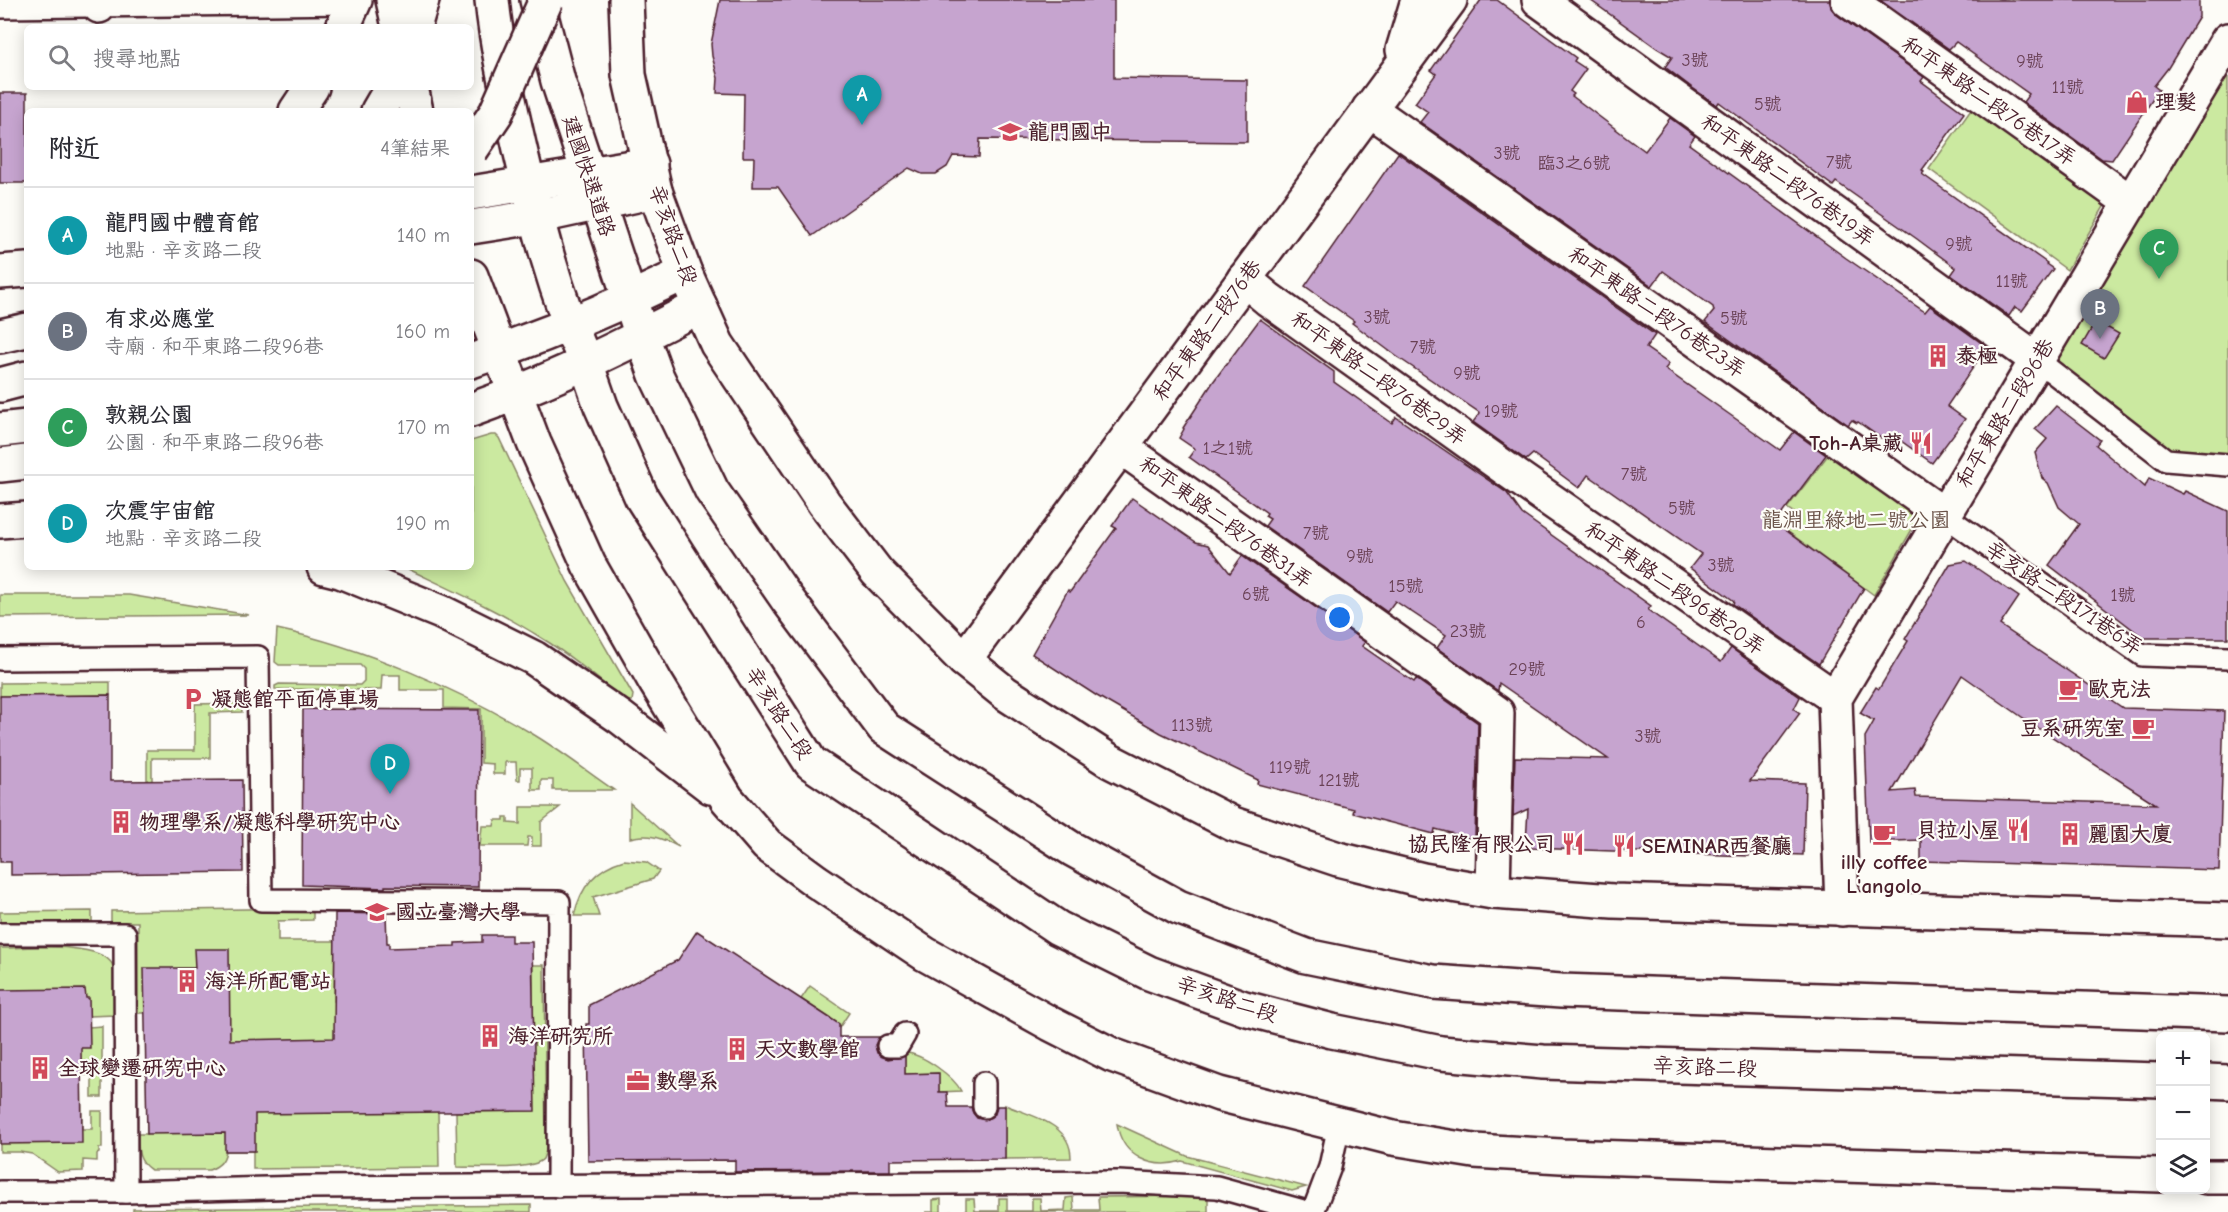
<!DOCTYPE html>
<html lang="zh-TW">
<head>
<meta charset="utf-8">
<style>
  :root { --surface:#fff; --page:#f7f7f7; --text:#2b2b33; --muted:#7c7c81; --line:#e1e1e2; --accent:#d93025 }
  body { margin:0; font-family:"Comic Neue","LXGW WenKai TC",sans-serif; background:var(--page); color:var(--text) }
  .controls { position:absolute; right:18px; bottom:18px; display:grid; overflow:hidden; border-radius:9px; box-shadow:0 3px 15px #0003 }
  .controls button { width:54px; height:54px; display:grid; place-items:center; padding:0; border:0; border-bottom:2px solid var(--line); background:var(--surface); color:var(--text); font:30px sans-serif }
  .you { position:absolute; left:1340px; top:618px; width:21px; height:21px; margin:-15px; border:4px solid #fff; border-radius:50%; background:#1a73e8; box-shadow:0 0 0 9px #1a73e833 }
  .badge { display:grid; place-items:center; width:39px; height:39px; border-radius:50%; background:var(--accent); color:#fff; font-size:20px; font-weight:700 }
  .pin { position:absolute; translate:-50% -50px; filter:drop-shadow(0 2px 3px #0008) }
  .pin::after { content:''; position:absolute; top:32px; width:21px; height:18px; background:inherit; clip-path:polygon(0 0,100% 0,50% 100%) }
  .list { margin:0; padding:0; list-style:none }
  h2 { display:flex; justify-content:space-between; align-items:center; height:78px; margin:0; padding:0 24px; font-size:26px }
  h2 small { font-size:20px; font-weight:400; color:var(--muted) }
  .list li { display:grid; grid-template-columns:39px 1fr auto; gap:18px; align-items:center; box-sizing:border-box; height:96px; padding:0 24px; border-top:2px solid var(--line) }
  .list b { display:block; font-size:22px; white-space:nowrap }
  .list p { margin:0; font-size:20px; white-space:nowrap; color:var(--muted) }
  .list em { font-size:20px; font-style:normal; color:var(--muted) }
  .icon { flex:none; width:33px; height:33px; fill:none; stroke:currentColor; stroke-width:2; stroke-linecap:round; stroke-linejoin:round }
  .map { position:relative; flex:none; width:2228px; height:1212px; overflow:hidden }
  .search { position:absolute; background:var(--surface); box-shadow:0 3px 15px #0003; left:24px; top:24px; width:450px; height:66px; display:flex; align-items:center; gap:15px; box-sizing:border-box; padding:0 21px; border-radius:9px; color:var(--muted); font-size:22px }
  .panel { position:absolute; background:var(--surface); box-shadow:0 3px 15px #0003; left:24px; top:108px; width:450px; height:462px; border-radius:9px }
  .map>svg:first-child { display:block }
  .green { fill:#cbe9a0; stroke:#8a8466; stroke-width:1.5 }
  .building { fill:#c6a4cf; stroke:#4a1f2b; stroke-width:1.5; fill-rule:evenodd }
  .lines { fill:none; stroke-linecap:round; stroke-linejoin:round }
  .lane-casing { stroke:#4a1f2b; stroke-width:26 }
  .street-casing { stroke:#4a1f2b; stroke-width:38 }
  .secondary-casing { stroke:#4a1f2b; stroke-width:38 }
  .primary-casing { stroke:#4a1f2b; stroke-width:38 }
  .highway-casing { stroke:#4a1f2b; stroke-width:38 }
  .lane { stroke:#fdfcf7; stroke-width:21 }
  .street { stroke:#fdfcf7; stroke-width:33 }
  .secondary { stroke:#fdfcf7; stroke-width:33 }
  .primary { stroke:#fdfcf7; stroke-width:33 }
  .highway { stroke:#fdfcf7; stroke-width:33 }
  .highway-bridge-casing { stroke:#4a1f2b; stroke-width:38; stroke-linecap:butt }
  .highway-bridge { stroke:#fdfcf7; stroke-width:33 }
  .labels { text-anchor:middle; stroke-width:4.5; stroke-linejoin:round; paint-order:stroke }
  .number-label { font-size:18px; fill:#694054 }
  .street-label { font-size:21px; fill:#4a1f2b; stroke:#fdfcf7 }
  .poi-label { font-size:21px; font-weight:bold; fill:#4a1f2b; stroke:#fdfcf7; text-anchor:start }
  .park-label { font-size:21px; fill:#6a5248; stroke:#fdfcf7 }
</style>
</head>
<body>
<div class="map">
<svg width="2228" height="1212" viewBox="0 0 2228 1212">
  <rect width="100%" height="100%" fill="#fdfcf7"/>
  <filter id="ink" filterUnits="userSpaceOnUse"><feTurbulence type="fractalNoise" baseFrequency=".0167" numOctaves="2"/><feDisplacementMap in="SourceGraphic" scale="12" xChannelSelector="R" yChannelSelector="G"/><feConvolveMatrix kernelMatrix="1 2 1 2 8 2 1 2 1" color-interpolation-filters="sRGB"/></filter>
  <g filter="url(#ink)">
    <g class="green">
      <path d="M2228 55V458L2168 454 2041 359Z"/>
      <path d="M1978 100 2112 193 2067 270 1929 169Z"/>
      <path d="M491 435H496L499 438 567 581 633 695 632 701H625C597 678 570 655 540 637 497 610 450 589 404 567H471V441Z"/>
      <path d="M1835 446 1925 507 1874 595 1783 528 1794 513 1787 508Z"/>
      <path d="M0 595H129L249 615 0 617Z"/>
      <path d="M277 629C362 647 456 688 531 733 560 750 586 771 614 790H553V780H541V790H532V768H520V780H517L516 762H505V774H493V764L481 763V709L444 708V690H400V675H382L381 690 275 689V686L279 684 360 685 364 681V669L360 665H279L275 662Z"/>
      <path d="M110 682V695L0 696V683Z"/>
      <path d="M241 703 242 712 210 713V758H152V781H147V750H195V704Z"/>
      <path d="M630 803 679 847C662 838 649 833 630 838Z"/>
      <path d="M520 807H560L541 822V846H532V837H528L527 846H480L482 826H494L495 820H504V817H508V823L520 824Z"/>
      <path d="M624 860 646 862 659 871 653 879 593 897 599 916H574C580 888 596 868 624 860Z"/>
      <path d="M313 908V920L278 921V941H335L334 1001H389L448 1057 438 1112 439 1167 253 1169V1151H226C224 1162 219 1166 209 1170H151C137 1161 138 1149 138 1134H147L146 1013H138V922H111V911Z"/>
      <path d="M92 911V922L0 924V912Z"/>
      <path d="M0 948C23 948 100 941 112 964 117 975 115 1003 115 1015L89 1016V1027L102 1026V1097H92V1075H81L82 1129H92V1111H102V1148H99V1153L97 1154V1161L83 1160V1171L58 1172 32 1154 20 1152H0Z"/>
      <path d="M533 965H544L546 1150C546 1151 543 1159 543 1159 533 1171 473 1167 457 1167L456 1112 534 1111Z"/>
      <path d="M810 986 849 1013 839 1028V1024L801 999Z"/>
      <path d="M905 1053C922 1053 954 1077 961 1091L939 1092 938 1073 905 1074Z"/>
      <path d="M1005 1105C1031 1116 1071 1123 1071 1158L1005 1159Z"/>
      <path d="M1117 1124 1187 1156 1306 1187 1292 1191 1182 1161C1152 1170 1122 1157 1117 1124Z"/>
      <path d="M1192 1196 1208 1199V1212H925H933V1200L941 1199V1212L966 1211V1199H974L975 1211H999V1198H1007V1211H1032V1198H1040L1041 1211 1065 1210 1066 1198 1073 1197 1074 1210H1099L1098 1197Z"/>
      <path d="M531 1205V1212H133V1209Z"/>
    </g>
    <g class="building">
      <path d="M720 0H1114V78L1247 80V142L980 139 979 157 953 156 947 167 936 174H922L909 168 812 236 778 187H753L754 157H743L744 94 717 93 718 78 712 56 711 44Z"/>
      <path d="M1481 0H1497L1576 58 1574 61 1586 69 1570 91 1574 94 1572 96 1645 151 1670 118 1695 136 1689 144 1846 258 1925 312 1930 306 1987 347 1947 406 1965 419 1932 463 1901 441 1895 448 1858 422 1857 423 1852 420 1848 425 1705 322 1714 311 1713 307 1663 271 1652 286 1420 122 1428 112 1415 103 1436 74 1431 70Z"/>
      <path d="M1590 0H1830L1831 8 1837 15 1924 77 1921 81 1964 113 1922 170 1924 172 1922 174 2047 263 2046 264 2053 269 2022 311 2015 307 2009 316 1951 275 1956 268 1917 239 1836 182 1833 186 1719 102 1717 105 1691 87 1665 67 1672 57 1657 48Z"/>
      <path d="M1880 0H2199V17L2168 68 2154 86 2159 90 2112 160 2102 159 2023 102 2029 94 1956 42 1949 49Z"/>
      <rect x="0" y="93" width="27" height="90"/>
      <path d="M1398 153 1655 335 1646 348 1669 364 1665 369 1726 412 1780 450 1794 432 1826 455 1775 523 1864 588 1819 664 1733 604 1734 601 1690 568 1701 554 1588 475 1579 488 1533 454 1526 460 1473 422 1480 413 1396 356 1352 323 1354 321 1305 286Z"/>
      <path d="M1260 319 1334 372V382L1392 423 1396 417 1507 493 1522 514 1651 606 1648 610 1721 662 1731 648 1800 697 1794 709 1800 713 1750 781 1805 783 1803 855 1749 853V856L1531 848V843H1526L1528 809 1513 816 1515 757 1608 759 1499 683 1498 691 1437 648 1446 635 1395 601 1387 612 1265 526 1270 519 1265 516 1267 513 1189 457 1195 449 1179 438 1184 429 1183 428 1213 382Z"/>
      <path d="M2096 321 2119 334 2104 358 2082 345Z"/>
      <path d="M2056 406 2100 440 2096 445 2145 487 2149 478 2183 494 2185 491 2228 511V638H2144L2049 565 2079 524 2059 507 2048 483 2042 478 2035 453 2047 439 2035 429Z"/>
      <path d="M1132 498 1196 542 1208 545 1230 573 1242 556 1365 642 1362 646 1414 682 1416 679 1478 723 1475 837 1473 839 1435 829 1434 834 1353 813 1354 809 1257 784 1258 780 1161 733 1097 696 1032 654 1068 590 1070 592 1116 528 1112 526Z"/>
      <path d="M1966 561 2019 597 2000 625 2123 708 2224 711 2219 870 1921 861V840L1869 842 1865 737 1874 721 1860 713 1876 687 1879 689 1908 641 1905 639 1950 564ZM1962 675 2029 722 2156 804 1916 797 1915 790 1892 792Z"/>
      <path d="M110 695V781L242 780 243 872 11 875V862H0V696Z"/>
      <path d="M303 709 479 710 478 887 385 886V888L302 885Z"/>
      <path d="M335 913 386 914 387 943H389V948L455 946V943L482 942V935H511V942H532L535 1111 255 1114V1151H225V1133L147 1134 144 968H195L194 949H229L230 1040 334 1038Z"/>
      <path d="M697 931 839 1024V1037H880L875 1045 877 1053 888 1059 905 1056V1074L939 1073V1092H947L948 1107H971L973 1113 977 1118 985 1120 995 1114 997 1106H1005V1159L890 1160V1171L735 1172V1160L588 1161 586 1024H589V1005L678 960Z"/>
      <path d="M85 989 86 998H89L90 1048H81L82 1143 0 1144V990Z"/>
    </g>
    <g class="lines">
      <g class="lane-casing">
        <g id="lane">
          <path d="M0 7 354 3"/>
          <path d="M2037 360 2166 460 2228 465"/>
          <path d="M1944 515 2142 655 2228 658"/>
          <path d="M0 659 258 657 261 900 559 902 558 1186"/>
          <path d="M0 934H125L126 1192"/>
          <path d="M888 1046H898L905 1034"/>
          <path d="M984 1083V1107"/>
          <path d="M0 1192H126L305 1187 1118 1182 1217 1187 1307 1212"/>
          <path d="M1313 1212 1330 1167 1339 1125"/>
        </g>
      </g>
      <g class="street-casing">
        <g id="street">
          <path d="M1539 0 2037 360"/>
          <path d="M1848 0 2130 202"/>
          <path d="M99 6 100 0"/>
          <path d="M1403 50 1418 0"/>
          <path d="M1369 109 1944 515"/>
          <path d="M1244 279 1268 299 1516 476 1835 698"/>
          <path d="M1121 447 1497 713 1493 892"/>
          <path d="M964 660 1450 0"/>
          <path d="M1842 909 1835 698 2228 40"/>
        </g>
      </g>
      <g class="secondary-casing">
        <g id="secondary">
          <path d="M393 0 399 27"/>
          <path d="M626 0 629 75 655 191 685 273 717 344 824 503 877 572 964 660 1005 693 1110 761 1233 824 1338 859 1423 880 1493 892 1613 901 2228 920"/>
          <path d="M343 27 355 0"/>
          <path d="M411 87 416 111"/>
          <path d="M296 111 312 87"/>
          <path d="M471 193 650 164"/>
          <path d="M0 272 27 270"/>
          <path d="M471 276 534 443 589 565 655 681 727 799 767 845 816 881 925 954 1051 1024 1112 1055 1219 1094 1393 1138 1474 1151 1561 1156 2160 1175"/>
          <path d="M471 410C550 382 625 345 700 306"/>
          <path d="M0 521 27 519"/>
          <path d="M324 567 340 571 441 612 534 658 620 717 711 787"/>
          <path d="M2206 1177H2228"/>
        </g>
      </g>
      <g class="primary-casing">
        <g id="primary">
          <path d="M642 336 656 375 712 491 787 599 884 728 1072 849 1178 907 1306 956 1433 982 1561 991 2228 1014"/>
          <path d="M586 363 601 406 642 498 811 763 1058 928 1149 973 1244 1008 1332 1031 1441 1053 1543 1062 2160 1080"/>
          <path d="M2206 1081 2228 1082"/>
        </g>
      </g>
      <g class="highway-casing">
        <g id="highway">
          <path d="M492 0C497 50 509 100 520 149 537 222 555 294 586 363"/>
          <path d="M537 0 558 81 642 336"/>
          <path d="M414 27 422 0"/>
          <path d="M378 111 392 87"/>
          <path d="M471 227 535 217 655 191"/>
          <path d="M0 336 27 330"/>
          <path d="M471 361C544 336 615 307 685 273"/>
          <path d="M0 385 27 378"/>
          <path d="M0 430 27 427"/>
          <path d="M0 465 27 462"/>
        </g>
      </g>
      <use href="#lane" class="lane"/>
      <use href="#street" class="street"/>
      <use href="#secondary" class="secondary"/>
      <use href="#primary" class="primary"/>
      <use href="#highway" class="highway"/>
      <g class="highway-bridge-casing">
        <path id="highway-bridge" d="M471 150 496 113 546 0"/>
      </g>
      <use href="#highway-bridge" class="highway-bridge"/>
    </g>
  </g>
  <defs>
    <g id="shop-bare" transform="scale(1.8)"><path d="M-5-2.5h2.3a2.7 3.5 0 0 1 5.4 0H5L5.5 6h-11ZM-1.5-2.5h3a1.5 2.3 0 0 0-3 0Z" fill="#d1495b" stroke="#fdfcf7" stroke-width="2.5" paint-order="stroke"/></g>
    <g id="school-bare" transform="scale(1.8)"><path d="M0-5L7-2L0 1L-7-2ZM-4 1L0 2.5L4 1V4Q0 6-4 4Z" fill="#d1495b" stroke="#fdfcf7" stroke-width="2.5" paint-order="stroke"/></g>
    <g id="building-bare" transform="scale(1.8)"><path d="M-4-6H4V6H1V3H-1V6H-4ZM-2.5-4.3h1.7v1.8h-1.7ZM.8-4.3h1.7v1.8H.8ZM-2.5-1h1.7V.8h-1.7ZM.8-1h1.7V.8H.8Z" fill="#d1495b" stroke="#fdfcf7" stroke-width="2.5" paint-order="stroke"/></g>
    <g id="restaurant-bare" transform="scale(1.8)"><path d="M-5-6h1v4h1v-4h1v4h1v-4h1v5L-1.5 .5V6h-2V.5L-5-1ZM5-6V6H3V1.5H1.5Q1.5-4 5-6Z" fill="#d1495b" stroke="#fdfcf7" stroke-width="2.5" paint-order="stroke"/></g>
    <g id="cafe-bare" transform="scale(1.8)"><path d="M-5.5-4.5H6V0H3Q3 3.5 0 3.5H-2.5Q-5.5 3.5-5.5 0ZM3-3.2v2h1.7v-2ZM-6 4.5H4V6H-6Z" fill="#d1495b" stroke="#fdfcf7" stroke-width="2.5" paint-order="stroke"/></g>
    <g id="parking-bare" transform="scale(1.8)"><path d="M-3.5-5.5H1a3.5 3.5 0 0 1 0 7H-1V5.5H-3.5ZM-1-3.4V-.6H.8a1.4 1.4 0 0 0 0-2.8Z" fill="#d1495b" stroke="#fdfcf7" stroke-width="2.5" paint-order="stroke"/></g>
    <g id="university-bare" transform="scale(1.8)"><path d="M0-5L7-2L0 1L-7-2ZM-4 1L0 2.5L4 1V4Q0 6-4 4Z" fill="#d1495b" stroke="#fdfcf7" stroke-width="2.5" paint-order="stroke"/></g>
    <g id="office-bare" transform="scale(1.8)"><path d="M-6-3h4V-5.5h4V-3h4V5H-6ZM-1-4.5V-3h2v-1.5ZM-6 0V1H6V0Z" fill="#d1495b" stroke="#fdfcf7" stroke-width="2.5" paint-order="stroke"/></g>
  </defs>
  <g fill-rule="evenodd">
    <use href="#shop-bare" x="2137" y="102"/>
    <use href="#school-bare" x="1010" y="132"/>
    <use href="#building-bare" x="1938" y="356"/>
    <use href="#restaurant-bare" x="1921" y="443"/>
    <use href="#cafe-bare" x="2070" y="689"/>
    <use href="#parking-bare" x="193" y="699"/>
    <use href="#cafe-bare" x="2143" y="728"/>
    <use href="#building-bare" x="121" y="822"/>
    <use href="#restaurant-bare" x="2018" y="830"/>
    <use href="#cafe-bare" x="1884" y="834"/>
    <use href="#building-bare" x="2070" y="834"/>
    <use href="#restaurant-bare" x="1573" y="844"/>
    <use href="#restaurant-bare" x="1624" y="846"/>
    <use href="#university-bare" x="377" y="912"/>
    <use href="#building-bare" x="187" y="981"/>
    <use href="#building-bare" x="490" y="1036"/>
    <use href="#building-bare" x="737" y="1049"/>
    <use href="#building-bare" x="40" y="1068"/>
    <use href="#office-bare" x="638" y="1081"/>
  </g>
  <g class="labels">
    <g class="number-label">
      <text x="1695" y="66">3號</text>
      <text x="2030" y="67">9號</text>
      <text x="2068" y="93">11號</text>
      <text x="1768" y="110">5號</text>
      <text x="1507" y="159">3號</text>
      <text x="1839" y="168">7號</text>
      <text x="1574" y="169">臨3之6號</text>
      <text x="1959" y="250">9號</text>
      <text x="2012" y="287">11號</text>
      <text x="1377" y="323">3號</text>
      <text x="1734" y="324">5號</text>
      <text x="1423" y="353">7號</text>
      <text x="1467" y="379">9號</text>
      <text x="1501" y="417">19號</text>
      <text x="1228" y="454">1之1號</text>
      <text x="1634" y="480">7號</text>
      <text x="1682" y="514">5號</text>
      <text x="1316" y="539">7號</text>
      <text x="1360" y="562">9號</text>
      <text x="1721" y="571">3號</text>
      <text x="1406" y="592">15號</text>
      <text x="1256" y="600">6號</text>
      <text x="2123" y="601">1號</text>
      <text x="1641" y="628">6</text>
      <text x="1468" y="637">23號</text>
      <text x="1527" y="675">29號</text>
      <text x="1192" y="731">113號</text>
      <text x="1648" y="742">3號</text>
      <text x="1290" y="773">119號</text>
      <text x="1339" y="786">121號</text>
    </g>
    <g class="street-label">
      <text transform="translate(1989 101) rotate(35)" y="7">和平東路二段76巷17弄</text>
      <text transform="translate(589 176) rotate(72)" y="7">建國快速道路</text>
      <text transform="translate(1788 180) rotate(36)" y="7">和平東路二段76巷19弄</text>
      <text transform="translate(673 235) rotate(70)" y="7">辛亥路二段</text>
      <text transform="translate(1657 312) rotate(35)" y="7">和平東路二段76巷23弄</text>
      <text transform="translate(1207 330) rotate(-54)" y="7">和平東路二段76巷</text>
      <text transform="translate(1379 378) rotate(36)" y="7">和平東路二段76巷29弄</text>
      <text transform="translate(2005 413) rotate(-59)" y="7">和平東路二段96巷</text>
      <text transform="translate(1226 522) rotate(36)" y="7">和平東路二段76巷31弄</text>
      <text transform="translate(1675 588) rotate(35)" y="7">和平東路二段96巷20弄</text>
      <text transform="translate(2064 598) rotate(34)" y="7">辛亥路二段171巷6弄</text>
      <text transform="translate(779 713) rotate(57)" y="7">辛亥路二段</text>
      <text transform="translate(1227 999) rotate(18)" y="7">辛亥路二段</text>
      <text transform="translate(1705 1067) rotate(2)" y="7">辛亥路二段</text>
    </g>
    <g class="poi-label">
      <text x="2155" y="109">理髮</text>
      <text x="1028" y="139">龍門國中</text>
      <text x="1956" y="363">泰極</text>
      <text x="1903" y="450" text-anchor="end">Toh-A桌藏</text>
      <text x="2088" y="696">歐克法</text>
      <text x="211" y="706">凝態館平面停車場</text>
      <text x="2125" y="735" text-anchor="end">豆系研究室</text>
      <text x="139" y="829">物理學系/凝態科學研究中心</text>
      <text x="2000" y="837" text-anchor="end">貝拉小屋</text>
      <text x="2088" y="841">麗園大廈</text>
      <text x="1555" y="851" text-anchor="end">協民隆有限公司</text>
      <text x="1642" y="853">SEMINAR西餐廳</text>
      <text x="1884" y="869" text-anchor="middle">illy coffee<tspan x="1884" dy="24">L'angolo</tspan></text>
      <text x="395" y="919">國立臺灣大學</text>
      <text x="205" y="988">海洋所配電站</text>
      <text x="508" y="1043">海洋研究所</text>
      <text x="755" y="1056">天文數學館</text>
      <text x="58" y="1075">全球變遷研究中心</text>
      <text x="656" y="1088">數學系</text>
    </g>
    <g class="park-label">
      <text x="1856" y="527">龍淵里綠地二號公園</text>
    </g>
  </g>
</svg>
<div class="controls">
<button>+</button>
<button>−</button>
<button><svg class="icon" aria-label="layers" viewBox="0 0 24 24"><path d="M12 4l9 5-9 5-9-5zM3 14l9 5 9-5"/></svg></button>
</div>
<div class="you"></div>
<div class="pin badge" style="left:862px;top:125px;background:#0f9aa8">A</div>
<div class="pin badge" style="left:2100px;top:339px;background:#6b7280">B</div>
<div class="pin badge" style="left:2159px;top:279px;background:#2e9e5b">C</div>
<div class="pin badge" style="left:390px;top:794px;background:#0f9aa8">D</div>
<div class="search"><svg class="icon" aria-label="search" viewBox="0 0 24 24"><circle cx="10" cy="10" r="6"/><path d="M15 15l6 6"/></svg>搜尋地點</div>
<section class="panel">
<h2>附近<small>4筆結果</small></h2>
<ul class="list">
<li><span class="badge" style="background:#0f9aa8">A</span><div><b>龍門國中體育館</b><p>地點 · 辛亥路二段</p></div><em>140 m</em></li>
<li><span class="badge" style="background:#6b7280">B</span><div><b>有求必應堂</b><p>寺廟 · 和平東路二段96巷</p></div><em>160 m</em></li>
<li><span class="badge" style="background:#2e9e5b">C</span><div><b>敦親公園</b><p>公園 · 和平東路二段96巷</p></div><em>170 m</em></li>
<li><span class="badge" style="background:#0f9aa8">D</span><div><b>次震宇宙館</b><p>地點 · 辛亥路二段</p></div><em>190 m</em></li>
</ul>
</section>
</div>
</body>
</html>
